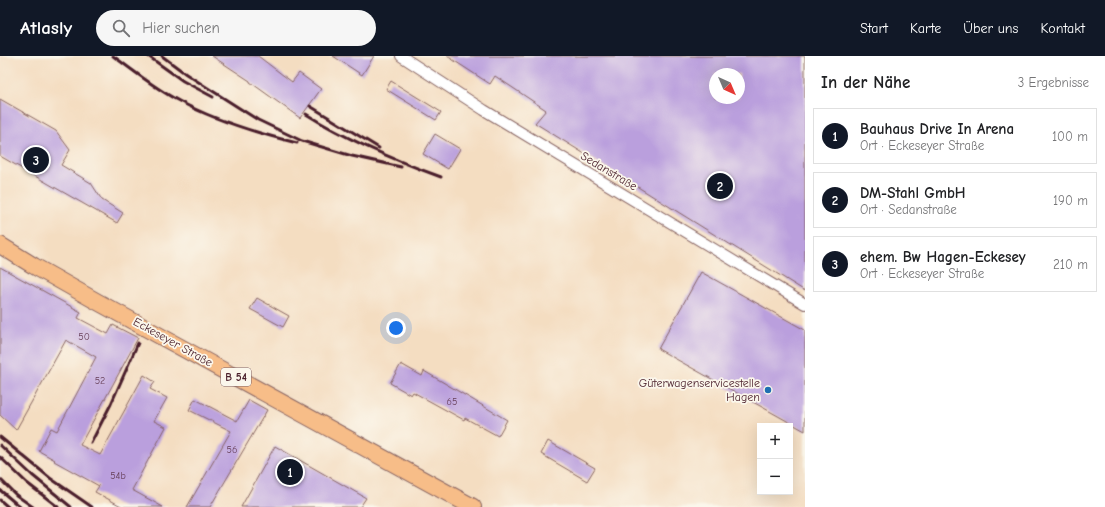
<!DOCTYPE html>
<html lang="de">
<head>
<meta charset="utf-8">
<style>
  :root { --surface:#fff; --page:#f6f6f6; --text:#202124; --muted:#757577; --line:#e0e0e0; --accent:#111827 }
  body { margin:0; font-family:"Comic Neue",sans-serif; background:var(--page); color:var(--text) }
  .controls { position:absolute; right:12px; bottom:12px; display:grid; overflow:hidden; border-radius:0px; box-shadow:0 4px 16px #0002 }
  .controls button { width:36px; height:36px; display:grid; place-items:center; padding:0; border:0; border-bottom:1px solid var(--line); background:var(--surface); color:var(--text); font:20px sans-serif }
  .compass { position:absolute; left:709px; top:12px; width:36px; height:36px; border-radius:50%; background:var(--surface); box-shadow:0 4px 16px #0002; rotate:136deg }
  .you { position:absolute; left:396px; top:272px; width:14px; height:14px; margin:-10px; border:3px solid #fff; border-radius:50%; background:#1a73e8; box-shadow:0 0 0 6px #1a73e833 }
  .badge { display:grid; place-items:center; width:26px; height:26px; border-radius:50%; background:var(--accent); color:#fff; font-size:13px; font-weight:700 }
  .pin { position:absolute; translate:-50% -50%; border:2px solid #fff; box-shadow:0 1px 4px #0006 }
  .list { margin:0; padding:0; list-style:none }
  h2 { display:flex; justify-content:space-between; align-items:center; height:52px; margin:0; padding:0 16px; font-size:17px }
  h2 small { font-size:13px; font-weight:400; color:var(--muted) }
  .list li { display:grid; grid-template-columns:26px 1fr auto; gap:12px; align-items:center; box-sizing:border-box; height:56px; margin:0 8px 8px; padding:0 8px; border:1px solid var(--line); border-radius:0px }
  .list b { display:block; font-size:15px; white-space:nowrap }
  .list p { margin:0; font-size:13px; white-space:nowrap; color:var(--muted) }
  .list em { font-size:13px; font-style:normal; color:var(--muted) }
  .icon { flex:none; width:22px; height:22px; fill:none; stroke:currentColor; stroke-width:2; stroke-linecap:round; stroke-linejoin:round }
  .map { position:relative; flex:none; width:805px; height:451px; overflow:hidden }
  header { display:flex; align-items:center; gap:24px; box-sizing:border-box; height:56px; padding:0 20px; background:var(--accent); color:#fff }
  header strong { font-size:19px }
  nav { display:flex; gap:22px; margin-inline-start:auto; font-size:14px }
  .search { width:280px; height:36px; background:var(--page); display:flex; align-items:center; gap:10px; box-sizing:border-box; padding:0 14px; border-radius:22px; color:var(--muted); font-size:15px }
  main { display:flex }
  aside { flex:1; background:var(--surface) }
  .map>svg:first-child { display:block }
  .building { fill:#ba9fdd; fill-rule:evenodd }
  .lines { fill:none; stroke-linecap:round; stroke-linejoin:round }
  .minor-casing { stroke:#866260; stroke-width:12 }
  .primary-casing { stroke:#866260; stroke-width:18 }
  .minor { stroke:#fff; stroke-width:10 }
  .primary { stroke:#f7bd88; stroke-width:16 }
  .rail { stroke:#4a1f2b; stroke-width:3 }
  .poi-dot { fill:#1f6fb2; stroke:#fbf7ec; stroke-width:1.5 }
  .labels { text-anchor:middle; stroke-width:3.5; stroke-linejoin:round; paint-order:stroke }
  .number-label { font-size:10px; fill:#663f58 }
  .shield { fill:#fbf7ec; stroke:#7f6065; stroke-width:1 }
  .shield-label { font-size:11px; font-weight:bold; fill:#4a1f2b }
  .street-label { font-size:12px; fill:#4a1f2b; stroke:#fbf7ec }
  .poi-label { font-size:12px; fill:#4a1f2b; stroke:#fbf7ec; text-anchor:end }
</style>
</head>
<body>
<header>
<strong>Atlasly</strong>
<div class="search"><svg class="icon" aria-label="search" viewBox="0 0 24 24"><circle cx="10" cy="10" r="6"/><path d="M15 15l6 6"/></svg>Hier suchen</div>
<nav><a>Start</a><a>Karte</a><a>Über uns</a><a>Kontakt</a></nav>
</header>
<main>
<div class="map">
<svg width="805" height="451" viewBox="0 0 805 451">
  <rect width="100%" height="100%" fill="#fbf7ec"/>
  <filter id="ink" filterUnits="userSpaceOnUse"><feTurbulence type="fractalNoise" baseFrequency=".025" numOctaves="2"/><feDisplacementMap in="SourceGraphic" scale="8" xChannelSelector="R" yChannelSelector="G"/><feConvolveMatrix kernelMatrix="1 2 1 2 8 2 1 2 1" color-interpolation-filters="sRGB"/></filter>
  <filter id="wash" filterUnits="userSpaceOnUse"><feTurbulence type="fractalNoise" baseFrequency=".012" numOctaves="4" result="noise"/><feDisplacementMap in="SourceGraphic" scale="16" xChannelSelector="R" yChannelSelector="G"/><feGaussianBlur stdDeviation="0.9" result="paint"/><feColorMatrix in="noise" values="0 0 0 0 0 0 0 0 0 0 0 0 0 0 0 0 0 1.4 0 .05"/><feComposite in="paint" operator="in"/></filter>
  <g filter="url(#wash)">
    <rect width="100%" height="100%" fill="#f4ddc1"/>
    <g id="blocks">
      <g class="building">
        <path d="M212 0H258L292 26 299 17 321 33 300 62 250 26V25Z"/>
        <path d="M333 0H374L362 19Z"/>
        <path d="M447 0H805V235L535 67 546 54 495 20 490 28ZM715 18H739V42H715Z"/>
        <path d="M391 25 441 56 436 64 386 33Z"/>
        <path d="M0 43 56 75 70 94 61 109 91 127 102 144 123 157 117 167 0 100Z"/>
        <path d="M435 78 460 93 448 113 423 98Z"/>
        <path d="M0 211 81 256 78 262 108 278 113 269 138 282 80 389 100 399 144 319 155 326 150 333 167 342 154 365 166 371 132 434 163 451H123L95 436 99 430 54 405 55 404 39 395 51 372 57 375 96 301 66 284 16 374 0 359Z"/>
        <path d="M701 216 805 274V375L658 293Z"/>
        <path d="M257 242 289 260 283 271 250 253Z"/>
        <path d="M401 308 422 320 424 315 507 364 498 380 465 362 464 364 413 336 411 339 390 327Z"/>
        <path d="M195 343 237 365 249 344 267 354 210 451H187L231 375 189 354Z"/>
        <path d="M548 385 595 412 587 425 541 398Z"/>
        <path d="M275 390 366 442 360 451H241Z"/>
      </g>
    </g>
  </g>
  <g filter="url(#ink)">
    <use href="#blocks" fill-opacity="0" stroke="#866260" stroke-width="1"/>
    <g class="lines">
      <g class="minor-casing">
        <path id="minor" d="M401 0 484 54 805 248"/>
      </g>
      <g class="primary-casing">
        <path id="primary" d="M0 189 34 210 96 245 473 451"/>
      </g>
      <use href="#minor" class="minor"/>
      <use href="#primary" class="primary"/>
      <g class="rail">
        <path d="M113 0C134 15 156 33 179 45 216 65 256 77 297 87"/>
        <path d="M148 0 183 25 213 41"/>
        <path d="M162 0 186 18 258 64 302 85 352 100 401 111"/>
        <path d="M310 50 379 92"/>
        <path d="M306 58C349 85 394 104 441 121"/>
        <path d="M0 381 50 422 92 451"/>
        <path d="M91 387 111 348 138 287"/>
        <path d="M0 389 32 419 71 451"/>
        <path d="M0 401 27 427 58 451"/>
        <path d="M0 423 16 439 33 451"/>
        <path d="M0 434 20 451"/>
        <path d="M0 444 8 451"/>
      </g>
    </g>
  </g>
  <circle class="poi-dot" cx="768" cy="334" r="4"/>
  <g class="labels">
    <g class="number-label">
      <text x="84" y="284">50</text>
      <text x="100" y="328">52</text>
      <text x="452" y="349">65</text>
      <text x="232" y="397">56</text>
      <text x="118" y="423">54b</text>
    </g>
    <rect class="shield" x="221" y="312" width="30" height="18" rx="3"/>
    <g class="shield-label">
      <text x="236" y="325">B 54</text>
    </g>
    <g class="street-label">
      <text transform="translate(609 115) rotate(31)" y="4">Sedanstraße</text>
      <text transform="translate(173 286) rotate(29)" y="4">Eckeseyer Straße</text>
    </g>
    <g class="poi-label">
      <text x="760" y="331">Güterwagenservicestelle<tspan x="760" dy="14">Hagen</tspan></text>
    </g>
  </g>
</svg>
<div class="controls">
<button>+</button>
<button>−</button>
</div>
<svg class="compass" viewBox="-18 -18 36 36"><path d="M0-13l5 13h-10z" fill="#e53935"/><path d="M0 13l5-13h-10z" fill="#757577"/></svg>
<div class="you"></div>
<div class="pin badge" style="left:290px;top:416px">1</div>
<div class="pin badge" style="left:720px;top:130px">2</div>
<div class="pin badge" style="left:36px;top:104px">3</div>
</div>
<aside>
<h2>In der Nähe<small>3 Ergebnisse</small></h2>
<ul class="list">
<li><span class="badge">1</span><div><b>Bauhaus Drive In Arena</b><p>Ort · Eckeseyer Straße</p></div><em>100 m</em></li>
<li><span class="badge">2</span><div><b>DM-Stahl GmbH</b><p>Ort · Sedanstraße</p></div><em>190 m</em></li>
<li><span class="badge">3</span><div><b>ehem. Bw Hagen-Eckesey</b><p>Ort · Eckeseyer Straße</p></div><em>210 m</em></li>
</ul>
</aside>
</main>
</body>
</html>
